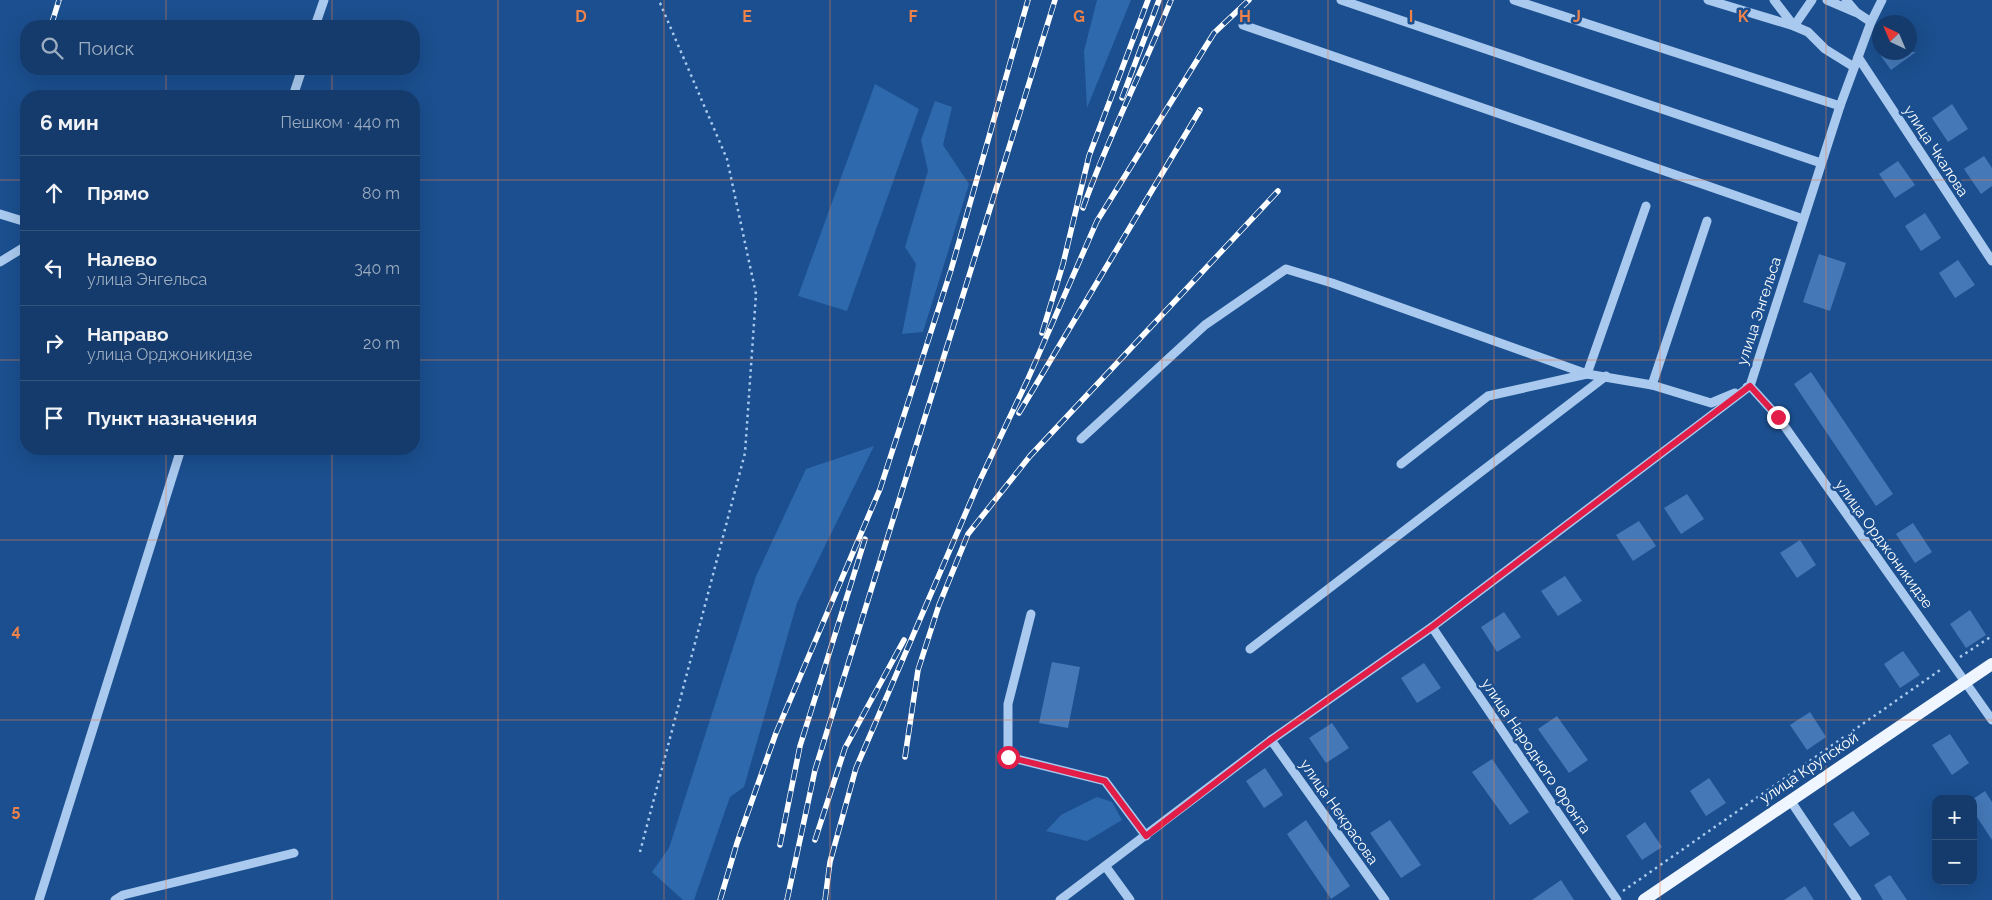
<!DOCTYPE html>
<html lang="ru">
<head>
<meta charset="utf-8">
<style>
  :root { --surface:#143b6b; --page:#214673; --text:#f1f3f6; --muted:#9dadc1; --line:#33557e }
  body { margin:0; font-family:Raleway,sans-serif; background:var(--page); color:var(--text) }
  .controls { position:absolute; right:15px; bottom:15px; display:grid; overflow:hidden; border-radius:10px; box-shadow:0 5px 20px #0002 }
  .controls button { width:45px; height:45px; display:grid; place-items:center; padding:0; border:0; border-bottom:1px solid var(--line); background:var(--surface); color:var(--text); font:25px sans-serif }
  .compass { position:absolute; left:1872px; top:15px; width:45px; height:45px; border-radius:50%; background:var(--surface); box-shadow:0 5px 20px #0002; rotate:316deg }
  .stop { position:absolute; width:15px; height:15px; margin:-11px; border:4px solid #e11d48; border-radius:50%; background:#fff }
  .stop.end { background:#e11d48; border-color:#fff; box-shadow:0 1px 5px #0008 }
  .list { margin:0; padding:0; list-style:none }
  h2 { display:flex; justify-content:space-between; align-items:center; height:65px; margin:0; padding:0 20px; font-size:21px }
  h2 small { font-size:16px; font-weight:400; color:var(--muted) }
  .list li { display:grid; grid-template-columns:32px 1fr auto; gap:15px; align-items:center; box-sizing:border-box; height:75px; padding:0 20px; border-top:1px solid var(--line) }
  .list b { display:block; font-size:19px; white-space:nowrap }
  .list p { margin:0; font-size:16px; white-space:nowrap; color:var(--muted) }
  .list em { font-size:16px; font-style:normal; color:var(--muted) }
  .icon { flex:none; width:28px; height:28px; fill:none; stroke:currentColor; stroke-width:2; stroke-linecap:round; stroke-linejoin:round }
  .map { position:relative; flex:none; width:1992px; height:900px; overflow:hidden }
  .search { position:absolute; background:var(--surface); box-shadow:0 5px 20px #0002; left:20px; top:20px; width:400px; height:55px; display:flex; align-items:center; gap:12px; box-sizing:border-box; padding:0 18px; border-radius:20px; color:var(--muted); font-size:19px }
  .panel { position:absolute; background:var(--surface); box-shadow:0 5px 20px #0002; left:20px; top:90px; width:400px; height:365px; border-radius:20px }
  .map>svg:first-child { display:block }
  .green { fill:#2e69ad }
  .building { fill:#4478b7 }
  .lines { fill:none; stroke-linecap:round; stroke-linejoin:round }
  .path { stroke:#a9c9ee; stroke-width:2.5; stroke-dasharray:2.5 4; stroke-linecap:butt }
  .minor { stroke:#a9c9ee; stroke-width:9 }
  .major { stroke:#f0f6ff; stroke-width:12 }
  .rail-casing { stroke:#fff; stroke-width:5.5 }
  .rail { stroke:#1b4f8f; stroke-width:4; stroke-dasharray:11; stroke-linecap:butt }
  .route { stroke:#e11d48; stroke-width:6 }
  .grid { fill:none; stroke:#ee8249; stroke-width:1; stroke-opacity:0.55 }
  .labels { text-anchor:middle; stroke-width:5; stroke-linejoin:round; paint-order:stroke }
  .street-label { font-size:15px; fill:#fff; stroke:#1b4f8f }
  .grid-label { font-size:16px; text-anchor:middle; font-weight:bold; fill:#ee8249; stroke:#1b4f8f; stroke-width:5; stroke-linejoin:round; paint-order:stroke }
</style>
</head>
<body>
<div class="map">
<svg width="1992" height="900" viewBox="0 0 1992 900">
  <rect width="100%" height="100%" fill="#1b4f8f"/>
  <g class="green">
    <path d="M1097 0H1131L1087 108 1084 51Z"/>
    <path d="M875 84 919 109 847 311 798 296Z"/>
    <path d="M935 101 952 107 943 145 969 184 923 332 902 334 916 264 905 247 928 171 921 140Z"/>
    <path d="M874 446 797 603 744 787 730 797 694 900H683L652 872 669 848 756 576 806 469Z"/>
    <path d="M1097 797 1112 802 1122 820 1087 841 1046 831 1061 815Z"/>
  </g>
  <g class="building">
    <path d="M1878 52H1916L1891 70Z"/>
    <path d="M1952 104 1968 129 1948 142 1932 118Z"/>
    <path d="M1984 156 1992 168V186L1981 194 1964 169Z"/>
    <path d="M1898 161 1915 185 1895 198 1879 174Z"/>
    <path d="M1925 213 1941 238 1921 251 1905 226Z"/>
    <path d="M1819 254 1846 263 1830 311 1803 302Z"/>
    <path d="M1958 260 1975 285 1955 298 1939 273Z"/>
    <path d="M1811 372 1893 494 1876 506 1794 384Z"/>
    <path d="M1687 494 1704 519 1681 534 1664 508Z"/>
    <path d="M1639 521 1656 546 1633 561 1616 535Z"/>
    <path d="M1913 523 1932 552 1915 563 1896 534Z"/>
    <path d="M1800 540 1816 565 1797 578 1780 553Z"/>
    <path d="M1565 576 1582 601 1558 616 1541 591Z"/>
    <path d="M1970 610 1986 635 1966 648 1950 624Z"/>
    <path d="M1504 612 1521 637 1497 652 1481 627Z"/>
    <path d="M1903 651 1920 675 1900 688 1884 664Z"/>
    <path d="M1052 662 1080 667 1068 728 1039 723Z"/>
    <path d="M1424 663 1441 688 1417 703 1401 678Z"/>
    <path d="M1810 712 1826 737 1807 750 1790 725Z"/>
    <path d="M1557 716 1588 760 1569 773 1538 729Z"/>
    <path d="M1332 723 1349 748 1326 763 1309 738Z"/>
    <path d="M1950 734 1969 763 1952 775 1932 745Z"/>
    <path d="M1492 759 1529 812 1510 825 1472 772Z"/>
    <path d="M1265 768 1283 795 1264 808 1246 781Z"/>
    <path d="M1709 778 1726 803 1706 816 1690 791Z"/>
    <path d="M1985 791 1992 802V840L1973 811V799Z"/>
    <path d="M1853 811 1870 834 1850 847 1833 824Z"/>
    <path d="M1306 820 1350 886 1331 899 1287 834Z"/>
    <path d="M1390 820 1421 865 1401 878 1370 833Z"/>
    <path d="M1645 822 1662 847 1642 860 1626 836Z"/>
    <path d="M1890 875 1907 900H1883L1874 885Z"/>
    <path d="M1561 880 1574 900H1532Z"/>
    <path d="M1805 886 1814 900H1784Z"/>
  </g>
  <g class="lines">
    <g class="path">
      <path d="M1960 657 1992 636"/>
      <path d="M640 852 745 453 756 294 727 159 660 3 657 0"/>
      <path d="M1623 891 1943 668"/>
    </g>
    <g class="minor">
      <path d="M1341 0 1821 163"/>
      <path d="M1514 0 1840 106"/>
      <path d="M1708 0 1794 26 1808 32 1825 49 1854 67"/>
      <path d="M1774 0 1794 26 1812 0"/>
      <path d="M1827 0 1855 12"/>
      <path d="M1846 0 1856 12 1871 22"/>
      <path d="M1243 25 1803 219"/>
      <path d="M315 26 324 0"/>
      <path d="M1858 57 1992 261"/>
      <path d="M293 96 302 69"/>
      <path d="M0 214 26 222"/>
      <path d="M0 262 26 246"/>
      <path d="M1652 385 1707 221"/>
      <path d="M1747 387 1750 386 1778 417 1992 720"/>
      <path d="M1081 439 1205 325 1286 269 1332 283 1587 374 1652 385 1711 403 1735 393"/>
      <path d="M1401 464 1488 396 1587 374 1646 206"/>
      <path d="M1031 614 1008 704V757L1105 781 1146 836"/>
      <path d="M1432 627 1617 900"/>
      <path d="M1250 649 1606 376"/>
      <path d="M1271 740 1385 900"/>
      <path d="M1790 800 1857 900"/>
      <path d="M1106 867 1130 900"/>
      <path d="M39 900 181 449"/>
      <path d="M115 900 123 895 294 853"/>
      <path d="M1060 900 1271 740 1432 627 1750 386 1840 106 1871 22 1882 0"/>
    </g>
    <path class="major" d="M1644 900 1992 664"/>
    <g class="rail-casing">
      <g id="rail">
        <path d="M51 26 59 0"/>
        <path d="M1122 98 1159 0"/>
        <path d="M1083 208C1108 137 1143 70 1171 0"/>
        <path d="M1042 333 1063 264 1089 156 1148 0"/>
        <path d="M1019 413 1200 110"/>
        <path d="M905 757 918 670 939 605 968 534 1030 456 1278 191"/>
        <path d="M815 840 845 748 904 640"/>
        <path d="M780 845 800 746 865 539"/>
        <path d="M720 900 737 843 776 733 880 489 951 270 1028 0"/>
        <path d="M787 900 815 770 1055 0"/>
        <path d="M825 900 830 862 856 768 979 482 1027 381 1097 221 1214 33 1249 0"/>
      </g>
    </g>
    <use href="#rail" class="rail"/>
  </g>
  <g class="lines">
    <path class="route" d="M1008 757 1105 781 1146 836 1271 740 1432 627 1750 386 1778 417"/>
  </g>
  <path class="grid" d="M166 0V26M332 0V26M498 0V900M664 0V900M830 0V900M996 0V900M1162 0V900M1328 0V900M1494 0V900M1660 0V900M1826 0V900M166 69V96M332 69V96M0 180H26M414 180H1992M0 360H26M414 360H1992M166 449V900M332 449V900M0 540H1992M0 720H1992"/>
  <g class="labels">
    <g class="street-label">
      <text transform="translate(1936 151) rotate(57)" y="5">улица Чкалова</text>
      <text transform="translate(1759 311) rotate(-72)" y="5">улица Энгельса</text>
      <text transform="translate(1884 544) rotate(54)" y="5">улица Орджоникидзе</text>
      <text transform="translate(1536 756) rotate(56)" y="5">улица Народного Фронта</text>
      <text transform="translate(1809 768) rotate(-34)" y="5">улица Крупской</text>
      <text transform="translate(1339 812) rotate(55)" y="5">улица Некрасова</text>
    </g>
  </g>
  <g class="grid-label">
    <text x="581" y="22">D</text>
    <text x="747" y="22">E</text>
    <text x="913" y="22">F</text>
    <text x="1079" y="22">G</text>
    <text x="1245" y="22">H</text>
    <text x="1411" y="22">I</text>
    <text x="1577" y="22">J</text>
    <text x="1743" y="22">K</text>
    <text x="16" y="636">4</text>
    <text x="16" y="816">5</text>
  </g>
</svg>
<div class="controls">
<button>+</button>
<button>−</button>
</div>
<svg class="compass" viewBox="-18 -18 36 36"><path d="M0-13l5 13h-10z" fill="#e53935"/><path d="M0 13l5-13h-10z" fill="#9dadc1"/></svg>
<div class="stop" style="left:1008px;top:757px"></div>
<div class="stop end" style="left:1778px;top:417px"></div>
<div class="search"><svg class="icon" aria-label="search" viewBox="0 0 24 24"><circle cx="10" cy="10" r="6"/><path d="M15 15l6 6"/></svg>Поиск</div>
<section class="panel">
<h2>6 мин<small>Пешком · 440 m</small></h2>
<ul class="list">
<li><svg class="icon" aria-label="ahead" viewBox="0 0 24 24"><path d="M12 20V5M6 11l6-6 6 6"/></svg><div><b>Прямо</b></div><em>80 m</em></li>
<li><svg class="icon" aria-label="left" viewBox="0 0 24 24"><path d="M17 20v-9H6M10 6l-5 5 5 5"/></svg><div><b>Налево</b><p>улица Энгельса</p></div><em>340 m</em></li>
<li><svg class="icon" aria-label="right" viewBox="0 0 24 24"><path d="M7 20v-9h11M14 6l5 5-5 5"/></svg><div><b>Направо</b><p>улица Орджоникидзе</p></div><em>20 m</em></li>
<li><svg class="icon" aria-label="arrive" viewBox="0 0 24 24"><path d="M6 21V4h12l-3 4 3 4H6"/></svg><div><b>Пункт назначения</b></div></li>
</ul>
</section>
</div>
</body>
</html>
